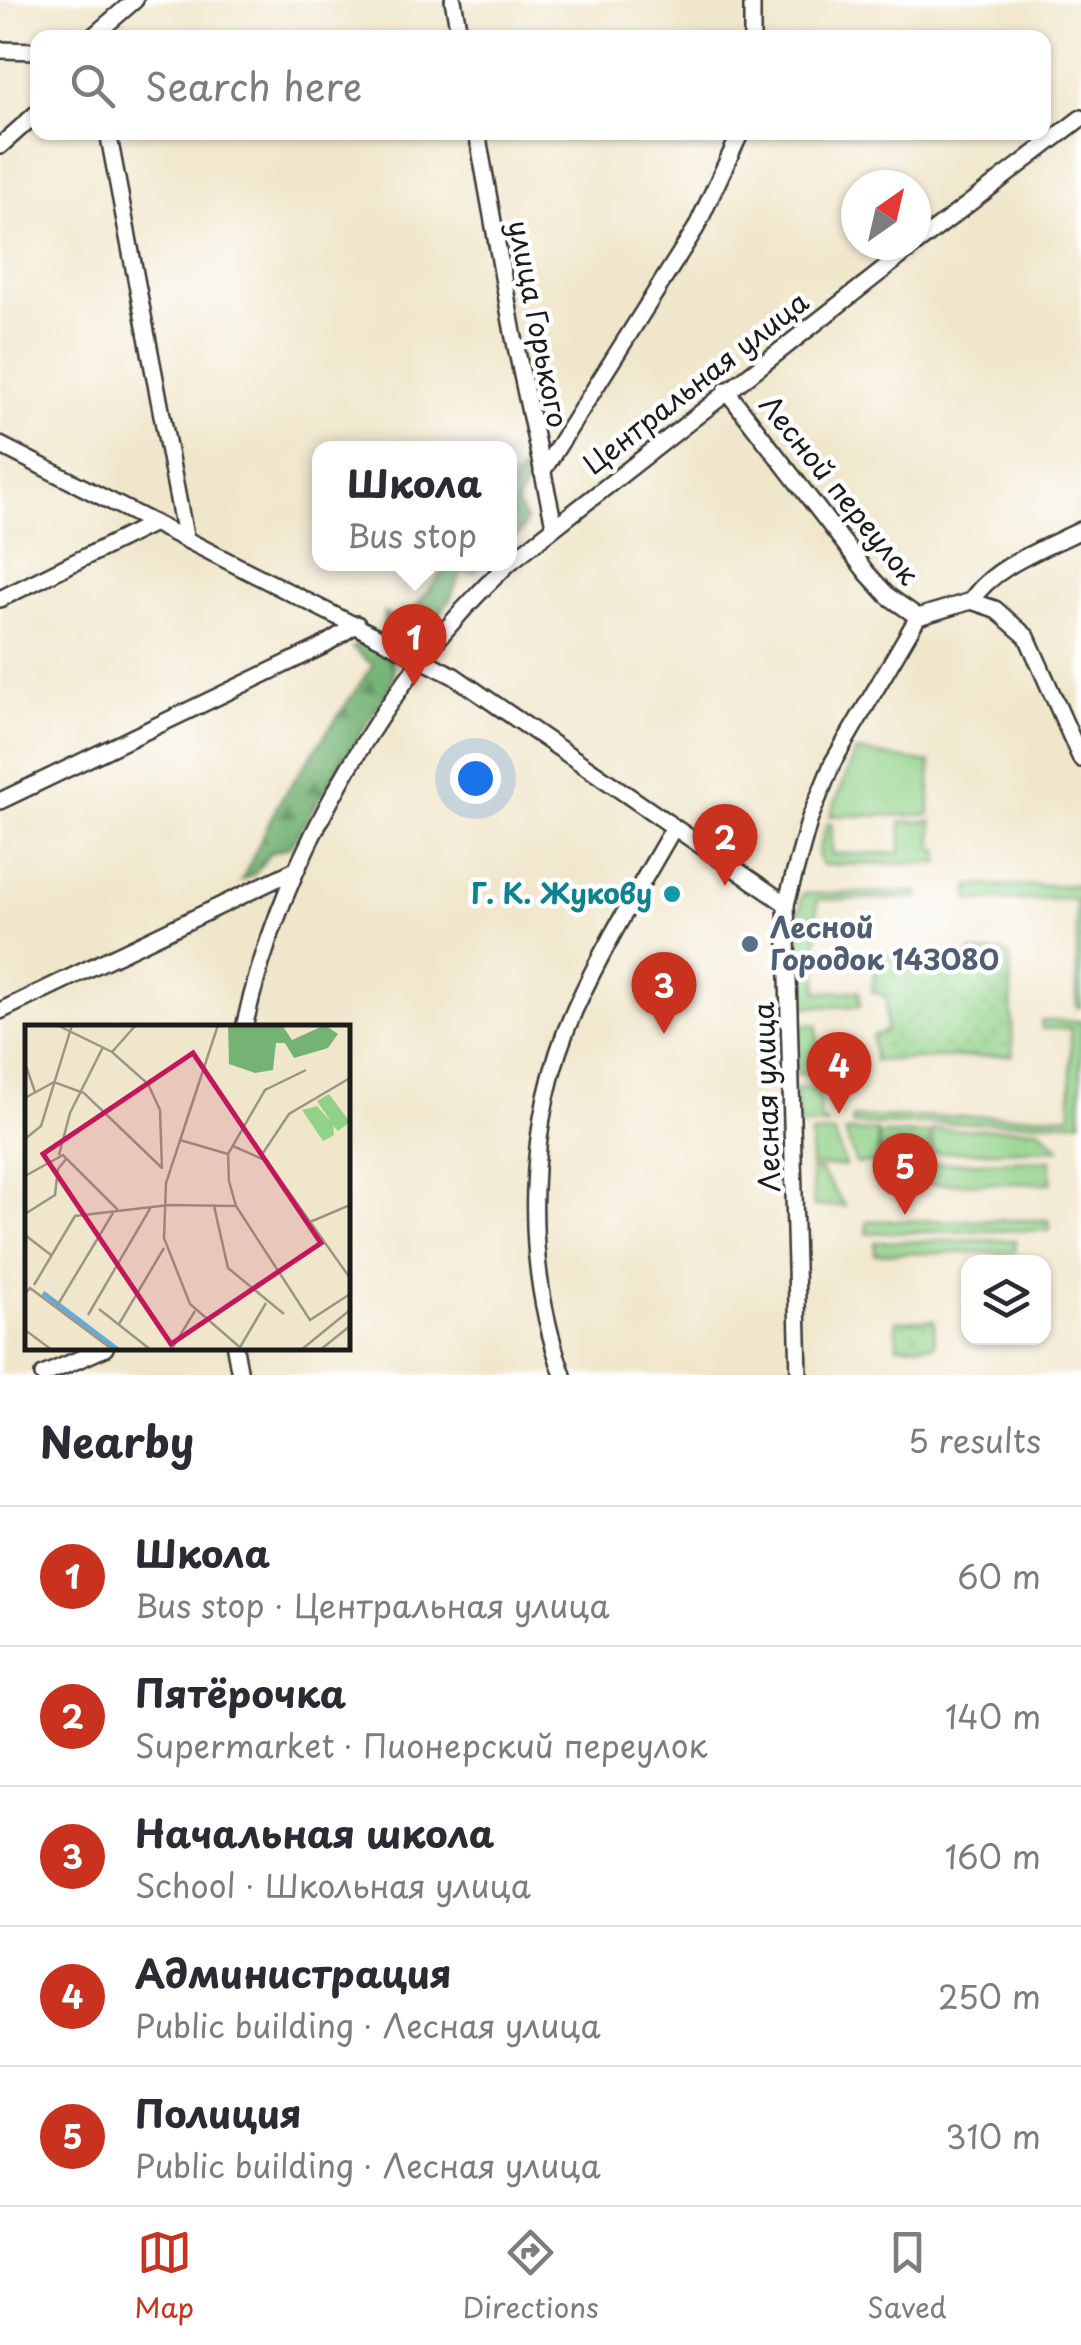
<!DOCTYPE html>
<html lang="en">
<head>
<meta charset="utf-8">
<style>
  :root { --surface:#fff; --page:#f2f2f3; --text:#2b2b33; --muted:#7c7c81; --line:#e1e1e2; --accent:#c8321e }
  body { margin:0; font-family:"Playpen Sans",sans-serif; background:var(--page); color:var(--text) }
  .controls { position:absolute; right:30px; bottom:30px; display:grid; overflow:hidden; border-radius:20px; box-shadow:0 2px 8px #0004 }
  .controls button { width:90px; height:90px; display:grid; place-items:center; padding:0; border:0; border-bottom:2px solid var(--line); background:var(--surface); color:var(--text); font:50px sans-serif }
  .compass { position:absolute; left:841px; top:170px; width:90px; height:90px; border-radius:50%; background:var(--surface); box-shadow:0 2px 8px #0004; rotate:34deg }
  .you { position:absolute; left:475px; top:778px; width:35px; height:35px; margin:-25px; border:8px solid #fff; border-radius:50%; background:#1a73e8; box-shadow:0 0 0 15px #1a73e833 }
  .badge { display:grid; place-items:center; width:65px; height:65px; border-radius:50%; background:var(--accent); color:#fff; font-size:32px; font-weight:700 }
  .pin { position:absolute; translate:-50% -82px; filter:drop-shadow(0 2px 5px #0008) }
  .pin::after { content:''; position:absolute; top:52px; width:35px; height:30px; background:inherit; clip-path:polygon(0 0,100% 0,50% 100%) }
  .popup { position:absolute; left:312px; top:441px; width:205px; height:130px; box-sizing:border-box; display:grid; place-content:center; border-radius:20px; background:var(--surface); filter:drop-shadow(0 2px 8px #0005); font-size:32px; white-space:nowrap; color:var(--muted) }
  .popup b { font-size:38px; color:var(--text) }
  .popup::after { content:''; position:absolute; left:50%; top:100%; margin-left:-20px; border:20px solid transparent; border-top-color:var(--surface) }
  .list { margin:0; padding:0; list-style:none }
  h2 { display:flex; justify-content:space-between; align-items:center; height:130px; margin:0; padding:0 40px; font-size:42px }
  h2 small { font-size:32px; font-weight:400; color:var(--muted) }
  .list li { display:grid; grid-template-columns:65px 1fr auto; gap:30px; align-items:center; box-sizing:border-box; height:140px; padding:0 40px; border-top:2px solid var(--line) }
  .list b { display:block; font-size:38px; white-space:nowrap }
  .list p { margin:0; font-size:32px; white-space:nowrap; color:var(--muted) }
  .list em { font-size:32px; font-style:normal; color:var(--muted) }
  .icon { flex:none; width:55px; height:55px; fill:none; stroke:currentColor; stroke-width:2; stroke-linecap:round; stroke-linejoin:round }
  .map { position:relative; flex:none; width:1081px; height:1375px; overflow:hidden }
  .search { position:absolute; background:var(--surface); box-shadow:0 2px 8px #0004; left:30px; right:30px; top:30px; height:110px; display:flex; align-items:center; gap:25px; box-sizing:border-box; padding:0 35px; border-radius:20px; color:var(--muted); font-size:38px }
  .sheet { height:830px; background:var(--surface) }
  nav { display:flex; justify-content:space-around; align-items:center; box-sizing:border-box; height:140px; border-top:2px solid var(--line); background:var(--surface); font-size:28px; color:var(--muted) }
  nav a { display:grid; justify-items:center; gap:5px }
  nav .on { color:var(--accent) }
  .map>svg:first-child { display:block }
  .green { fill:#92d188; stroke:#577652; stroke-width:2.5 }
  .forest { fill:url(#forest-firs); stroke:#486848; stroke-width:2.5 }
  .park { fill:url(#park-dots); stroke:#577652; stroke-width:2.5 }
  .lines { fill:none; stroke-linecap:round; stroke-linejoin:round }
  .minor-casing { stroke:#3c3a36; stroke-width:20 }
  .minor { stroke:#fff; stroke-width:15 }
  .culture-dot { fill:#0f9aa8; stroke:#fff; stroke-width:4 }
  .service-dot { fill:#5c6f8a; stroke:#fff; stroke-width:4 }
  .labels { text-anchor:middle; stroke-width:9; stroke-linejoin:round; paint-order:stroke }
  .street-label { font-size:28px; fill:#1c1c1c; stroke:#fff }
  .culture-label { font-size:28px; font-weight:bold; fill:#0d838f; stroke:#fff; text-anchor:end }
  .service-label { font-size:28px; font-weight:bold; fill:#4e5e75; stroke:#fff; text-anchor:start }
  .inset-river { fill:none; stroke:#64abdb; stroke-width:5 }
  .inset-road { fill:none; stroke:#9b9585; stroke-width:2.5 }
  .view { fill:#c2185b; fill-opacity:0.15; stroke:#c2185b; stroke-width:5 }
  .inset-edge { fill:none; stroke:#1c1c1c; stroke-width:5 }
</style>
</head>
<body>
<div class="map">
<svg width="1081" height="1375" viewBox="0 0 1081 1375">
  <defs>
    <pattern id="forest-firs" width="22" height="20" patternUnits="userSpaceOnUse" patternTransform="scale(2.5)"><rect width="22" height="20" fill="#75b374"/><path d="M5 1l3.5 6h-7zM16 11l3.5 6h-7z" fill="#5f915e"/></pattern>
    <pattern id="park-dots" width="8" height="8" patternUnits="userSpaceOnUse" patternTransform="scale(2.5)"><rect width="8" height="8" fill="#92d188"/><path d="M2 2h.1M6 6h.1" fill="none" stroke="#7db375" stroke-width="1.8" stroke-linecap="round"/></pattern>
  </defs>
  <rect width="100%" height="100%" fill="#fff"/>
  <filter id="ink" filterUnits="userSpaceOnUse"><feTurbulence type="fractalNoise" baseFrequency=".01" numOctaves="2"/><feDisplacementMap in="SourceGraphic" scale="20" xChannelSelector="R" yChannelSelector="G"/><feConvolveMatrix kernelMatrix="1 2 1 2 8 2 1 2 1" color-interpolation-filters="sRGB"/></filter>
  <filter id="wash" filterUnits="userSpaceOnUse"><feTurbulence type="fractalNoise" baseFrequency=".0048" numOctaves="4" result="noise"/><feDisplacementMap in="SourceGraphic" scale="40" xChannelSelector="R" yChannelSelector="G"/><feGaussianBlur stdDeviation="2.25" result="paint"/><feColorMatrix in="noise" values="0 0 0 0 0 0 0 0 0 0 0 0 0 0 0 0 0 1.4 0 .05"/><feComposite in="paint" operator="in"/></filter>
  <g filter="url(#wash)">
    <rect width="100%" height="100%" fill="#f0e6cb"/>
    <g class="green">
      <path d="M856 751 930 763V815L830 816Z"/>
      <path d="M932 821 933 849 939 850 940 863 821 865 818 853 827 824H832V854L901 853V822Z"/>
      <path d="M1081 885V1007H1077L1076 899 970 901 969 886Z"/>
      <path d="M918 892V898L817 900 818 992 859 991 860 1006 797 1007 795 947 802 894Z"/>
      <path d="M1041 1021H1081V1121L852 1125 853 1118 1071 1115V1028L1042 1029Z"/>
      <path d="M794 1025H817L818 1074H796Z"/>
      <path d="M796 1088H819L820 1117 828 1125H798Z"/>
      <path d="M1039 1128 1060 1149 933 1153 932 1130Z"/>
      <path d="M877 1131 878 1162 856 1164 845 1132Z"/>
      <path d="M834 1133 845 1166H811V1134Z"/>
      <path d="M1051 1160V1183L910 1184V1164Z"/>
      <path d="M811 1170H820L845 1206H814Z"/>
      <path d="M1049 1220 1050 1230 867 1233V1221Z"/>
      <path d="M1015 1240V1252L875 1254V1242Z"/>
    </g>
    <g class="forest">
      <path d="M526 464 531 476 516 504 526 520 521 532 509 541V486Z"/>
      <path d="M449 564H484L475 572 461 573 449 602 421 635 400 638 384 627V613L401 622 407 618Z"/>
      <path d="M363 640C384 646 399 661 392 683L289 847 270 853 254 874 242 880 278 804 373 665 352 648Z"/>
    </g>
    <g class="park">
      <path d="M971 952H1005L1010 957 1013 1055 874 1061 872 1036 886 1031V996L872 992 876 956 909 953 916 957 919 967 965 966Z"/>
      <path d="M929 1133 930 1151 880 1152 879 1134Z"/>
      <path d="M934 1320 935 1345 897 1346 896 1321Z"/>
    </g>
  </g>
  <g filter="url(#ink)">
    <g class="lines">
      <g class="minor-casing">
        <g id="minor">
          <path d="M453 0 460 38"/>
          <path d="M752 0V38"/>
          <path d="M91 38 135 0"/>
          <path d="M0 50 38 51"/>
          <path d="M108 132 185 536"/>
          <path d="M477 132 513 333 554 525"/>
          <path d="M0 146 38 112"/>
          <path d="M916 244 1081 118"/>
          <path d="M726 390 867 573 888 596 918 617"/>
          <path d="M0 445 454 676 786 904"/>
          <path d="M542 472 696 228 741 132"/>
          <path d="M509 563 915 245"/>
          <path d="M0 599 154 523"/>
          <path d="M971 601 995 609 1027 637 1081 759"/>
          <path d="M0 801 321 647 357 624"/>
          <path d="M0 1011 293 871"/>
          <path d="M244 1028C280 862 385 680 508 564"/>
          <path d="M235 1348 240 1375"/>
          <path d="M43 1375 105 1348"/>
          <path d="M563 1375C522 1261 525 1120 575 1009 603 947 639 888 673 829"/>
          <path d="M799 1375 786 904 810 818 833 762 918 617 971 601C993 566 1044 549 1081 530"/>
        </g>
      </g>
      <use href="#minor" class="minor"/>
    </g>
  </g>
  <circle class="culture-dot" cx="672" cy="894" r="10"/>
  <circle class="service-dot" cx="750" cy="944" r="10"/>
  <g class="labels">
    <g class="street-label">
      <text transform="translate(538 324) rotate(79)" y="10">улица Горького</text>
      <text transform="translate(696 383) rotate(-38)" y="10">Центральная улица</text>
      <text transform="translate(839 490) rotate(51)" y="10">Лесной переулок</text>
      <text transform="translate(767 1097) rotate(-92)" y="10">Лесная улица</text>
    </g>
    <g class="culture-label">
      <text x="652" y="904">Г. К. Жукову</text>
    </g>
    <g class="service-label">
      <text x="770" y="938">Лесной<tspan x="770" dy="32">Городок 143080</tspan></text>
    </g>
  </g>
  <g transform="translate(25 1025)">
    <rect width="325" height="325" fill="#f0e6cb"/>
    <path d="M304 69 325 97 313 106 308 101 309 110 298 116 277 85 292 81 306 97 292 76Z" fill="#92d188"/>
    <path d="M203 0H257L267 15 300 0 313 9 303 23 269 33 260 18H251L248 45 230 48 204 39Z" fill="#75b374"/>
    <path class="inset-river" d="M18 268 93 325"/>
    <path class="inset-road" d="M32 0 87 27 123 59 135 85 137 144M193 0 141 158 139 213 165 279 218 325M87 27 111 0M0 38 10 67M281 45 240 65 203 129 204 156 211 181 285 295 325 269M0 73 29 57 59 68 136 142M0 114 16 101 47 0M155 115 203 129M208 121 242 136 325 253M34 130 45 88 78 22M236 131 264 89 325 53M0 151 38 130 93 185M189 181 203 243 259 289M0 189 30 170 33 144 42 133M285 197 325 180M0 210 26 230M9 260 50 191 144 180 211 181M0 269 5 263 88 325M32 281 88 188M74 284 126 325M63 290 126 182M94 299 139 223M0 305 27 325M214 324 241 278M146 325 170 286M276 325 325 285M295 325 325 301"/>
    <path class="view" d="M168 28 296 218 146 319 18 129Z"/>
    <rect width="325" height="325" class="inset-edge"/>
  </g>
</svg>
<div class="controls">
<button><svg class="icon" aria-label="layers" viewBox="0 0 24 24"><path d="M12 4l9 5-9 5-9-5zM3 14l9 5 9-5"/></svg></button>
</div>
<svg class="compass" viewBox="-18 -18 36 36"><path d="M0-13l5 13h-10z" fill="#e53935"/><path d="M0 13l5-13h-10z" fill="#7c7c81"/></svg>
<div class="you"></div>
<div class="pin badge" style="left:414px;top:686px">1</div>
<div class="popup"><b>Школа</b>Bus stop</div>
<div class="pin badge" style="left:725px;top:886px">2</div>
<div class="pin badge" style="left:664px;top:1034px">3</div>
<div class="pin badge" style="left:839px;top:1114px">4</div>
<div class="pin badge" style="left:905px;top:1215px">5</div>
<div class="search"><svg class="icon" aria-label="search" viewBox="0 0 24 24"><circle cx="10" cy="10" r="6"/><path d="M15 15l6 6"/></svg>Search here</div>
</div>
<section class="sheet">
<h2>Nearby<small>5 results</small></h2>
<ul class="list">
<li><span class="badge">1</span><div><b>Школа</b><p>Bus stop · Центральная улица</p></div><em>60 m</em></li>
<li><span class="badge">2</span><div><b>Пятёрочка</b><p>Supermarket · Пионерский переулок</p></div><em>140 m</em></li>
<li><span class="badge">3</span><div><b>Начальная школа</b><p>School · Школьная улица</p></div><em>160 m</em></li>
<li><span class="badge">4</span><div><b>Администрация</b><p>Public building · Лесная улица</p></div><em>250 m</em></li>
<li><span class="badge">5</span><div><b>Полиция</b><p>Public building · Лесная улица</p></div><em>310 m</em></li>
</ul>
</section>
<nav>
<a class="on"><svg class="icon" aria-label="map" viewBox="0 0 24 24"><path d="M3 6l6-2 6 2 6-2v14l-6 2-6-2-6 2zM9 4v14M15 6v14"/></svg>Map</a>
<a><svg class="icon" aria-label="directions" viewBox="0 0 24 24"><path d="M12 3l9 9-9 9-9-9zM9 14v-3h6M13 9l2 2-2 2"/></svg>Directions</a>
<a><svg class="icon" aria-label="saved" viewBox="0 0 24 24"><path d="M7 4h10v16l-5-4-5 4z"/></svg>Saved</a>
</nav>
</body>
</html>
